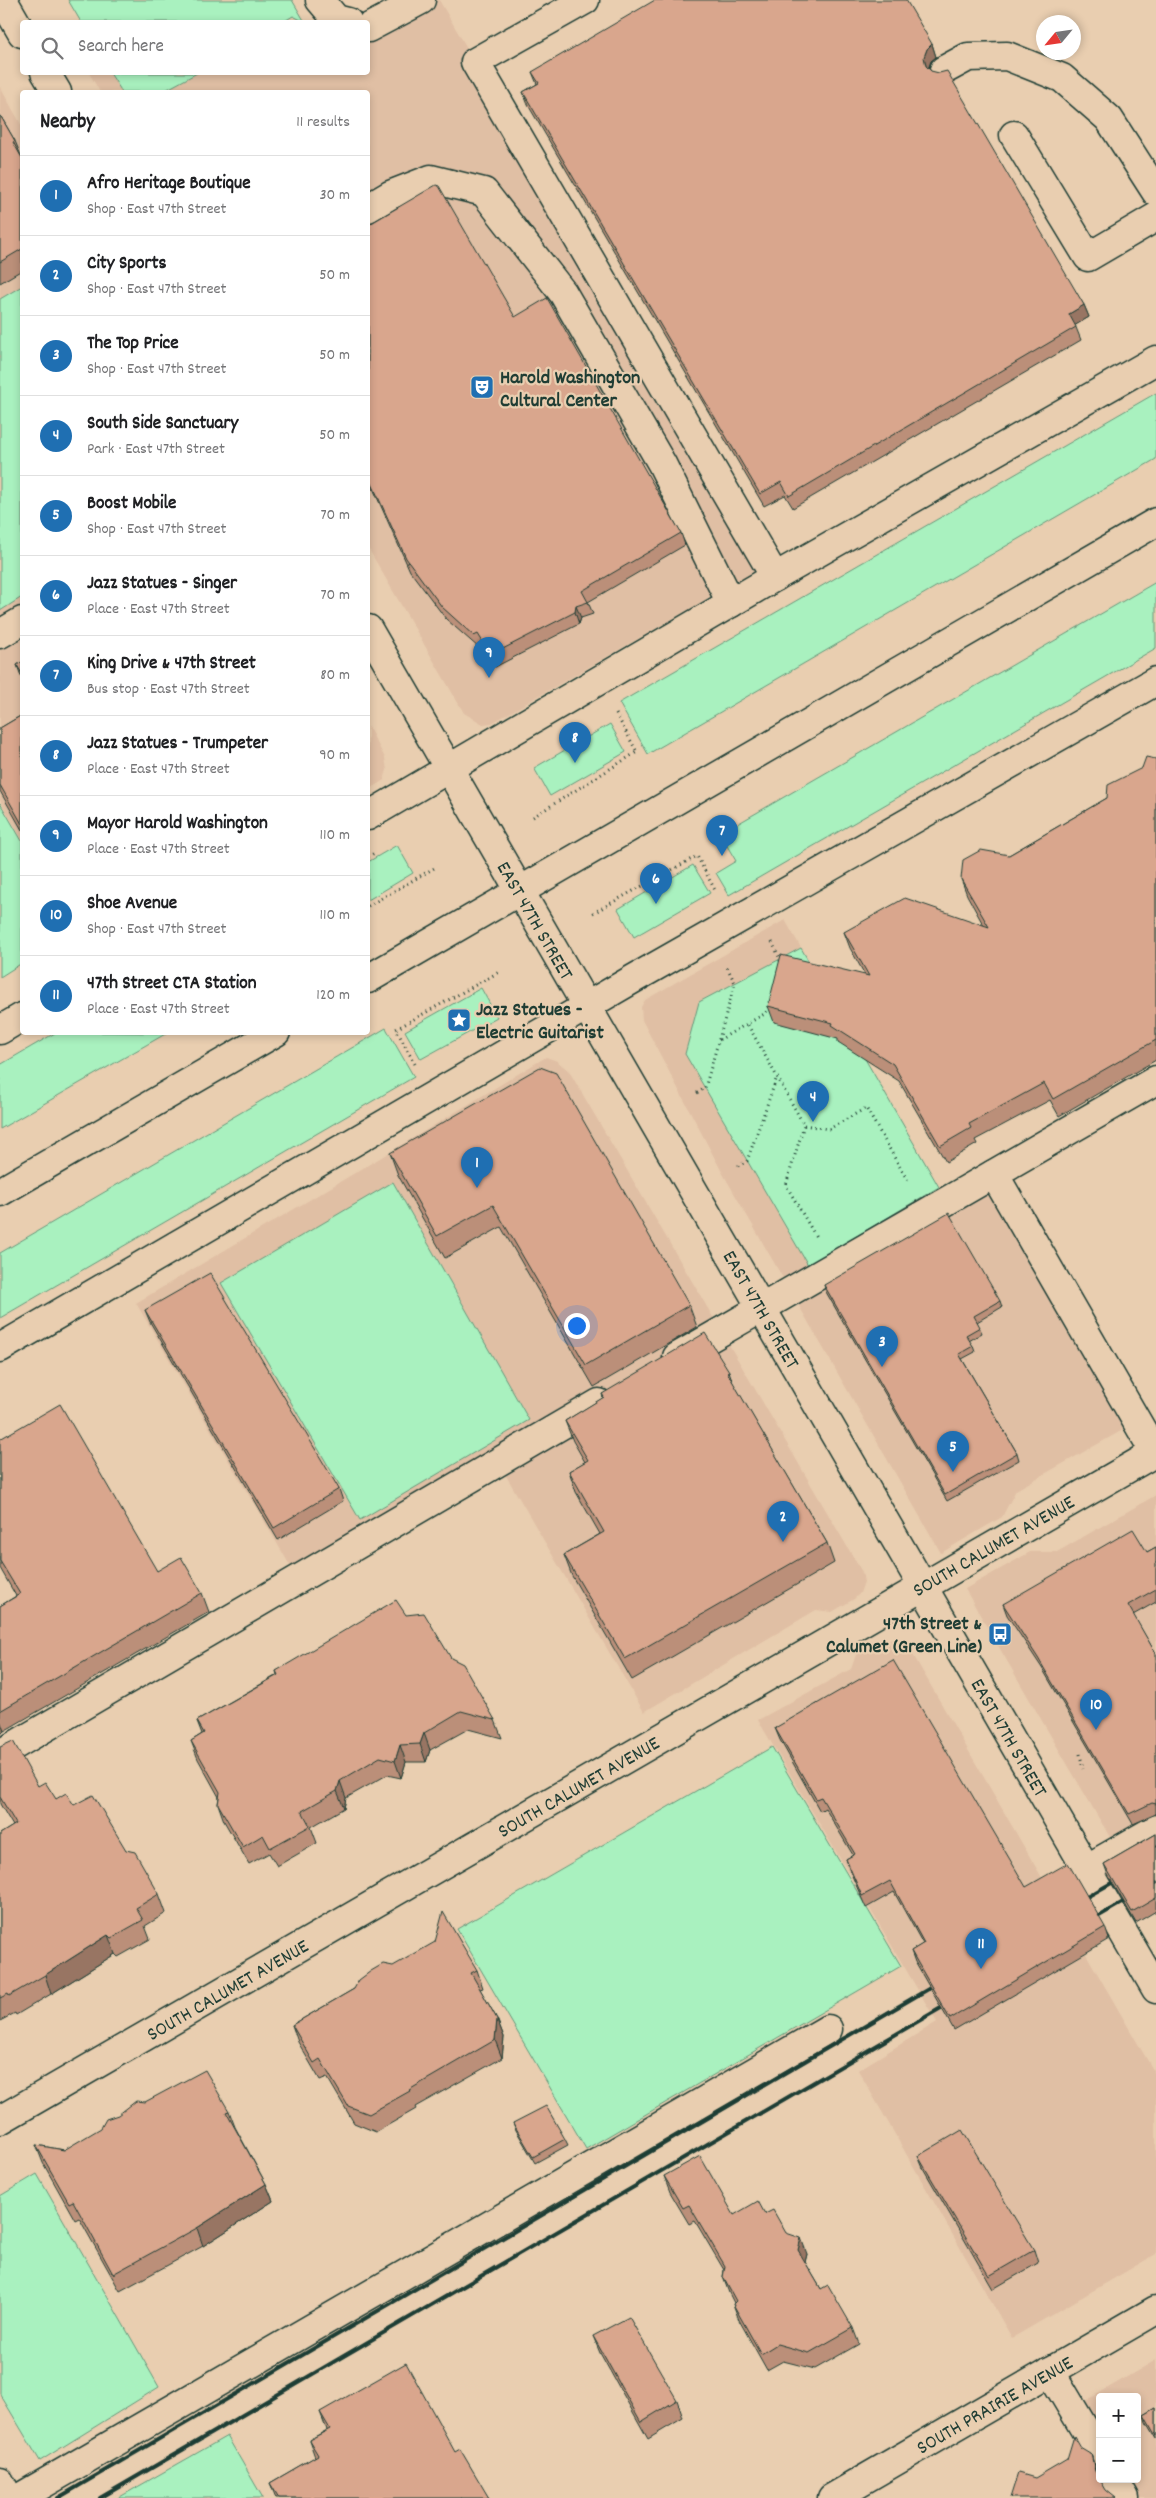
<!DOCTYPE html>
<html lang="en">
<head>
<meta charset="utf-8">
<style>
  :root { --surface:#fff; --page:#f2f2f2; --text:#202124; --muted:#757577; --line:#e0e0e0; --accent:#1f6fb2 }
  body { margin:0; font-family:Dekko,sans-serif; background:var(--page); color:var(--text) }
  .controls { position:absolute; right:15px; bottom:15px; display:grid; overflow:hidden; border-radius:5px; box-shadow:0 2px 8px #0003 }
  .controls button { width:45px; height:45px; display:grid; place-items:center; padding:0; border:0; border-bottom:1px solid var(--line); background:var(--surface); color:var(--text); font:25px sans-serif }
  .compass { position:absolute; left:1036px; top:15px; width:45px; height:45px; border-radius:50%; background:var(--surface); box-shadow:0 2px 8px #0003; rotate:241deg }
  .you { position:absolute; left:576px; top:1325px; width:18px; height:18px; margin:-12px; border:4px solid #fff; border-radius:50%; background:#1a73e8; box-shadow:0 0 0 8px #1a73e833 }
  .badge { display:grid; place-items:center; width:32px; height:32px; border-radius:50%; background:var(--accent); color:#fff; font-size:16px; font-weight:700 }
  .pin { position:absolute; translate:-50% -41px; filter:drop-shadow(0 1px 2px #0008) }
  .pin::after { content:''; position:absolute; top:26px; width:18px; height:15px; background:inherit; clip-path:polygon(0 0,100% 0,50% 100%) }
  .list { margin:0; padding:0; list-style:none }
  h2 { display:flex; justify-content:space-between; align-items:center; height:65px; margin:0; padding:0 20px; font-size:21px }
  h2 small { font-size:16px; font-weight:400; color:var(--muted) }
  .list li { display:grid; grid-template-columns:32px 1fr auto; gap:15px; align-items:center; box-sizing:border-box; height:80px; padding:0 20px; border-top:1px solid var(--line) }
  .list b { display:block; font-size:19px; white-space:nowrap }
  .list p { margin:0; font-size:16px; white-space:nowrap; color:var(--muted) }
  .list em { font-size:16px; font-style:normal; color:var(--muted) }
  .icon { flex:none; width:28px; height:28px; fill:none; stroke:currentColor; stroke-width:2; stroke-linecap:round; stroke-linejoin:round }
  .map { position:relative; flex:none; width:1156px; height:2498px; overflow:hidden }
  .search { position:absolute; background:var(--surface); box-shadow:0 2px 8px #0003; left:20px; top:20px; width:350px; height:55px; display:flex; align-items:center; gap:12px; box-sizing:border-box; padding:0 18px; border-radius:5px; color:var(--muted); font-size:19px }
  .panel { position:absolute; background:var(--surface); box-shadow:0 2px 8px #0003; left:20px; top:90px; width:350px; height:945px; border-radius:5px }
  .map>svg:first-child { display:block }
  .built { fill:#e0bfa4 }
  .green { fill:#a9f1bf; stroke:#64977a }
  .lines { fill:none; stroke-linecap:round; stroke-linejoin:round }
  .minor-casing { stroke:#1f3d34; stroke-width:31 }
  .major-casing { stroke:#1f3d34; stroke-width:31 }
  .path { stroke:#1f3d34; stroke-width:3; stroke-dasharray:1 4; stroke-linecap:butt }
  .minor { stroke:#e9ceb0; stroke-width:28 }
  .major { stroke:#e9ceb0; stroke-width:28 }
  .rail { stroke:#1f3d34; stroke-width:4 }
  .wall { fill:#bb8f79; stroke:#1f3d34 }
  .shaded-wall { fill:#987463; stroke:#1f3d34 }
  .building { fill:#d9a68d; stroke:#1f3d34 }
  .labels { text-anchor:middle; stroke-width:4.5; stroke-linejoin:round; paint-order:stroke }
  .poi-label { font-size:20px; font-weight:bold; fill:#1f3d34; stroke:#e9ceb0; text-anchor:start }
  .street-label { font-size:20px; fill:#1f3d34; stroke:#e9ceb0 }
</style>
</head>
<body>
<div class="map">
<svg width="1156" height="2498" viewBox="0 0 1156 2498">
  <rect width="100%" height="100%" fill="#e9ceb0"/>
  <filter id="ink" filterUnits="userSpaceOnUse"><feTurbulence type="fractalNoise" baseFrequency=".02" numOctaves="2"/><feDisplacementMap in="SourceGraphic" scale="10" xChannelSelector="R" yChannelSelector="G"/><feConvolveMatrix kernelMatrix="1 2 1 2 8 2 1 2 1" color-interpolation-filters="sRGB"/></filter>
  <g filter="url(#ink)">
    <g class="built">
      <path d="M421 0H439L768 564 492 723 483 724 464 713 368 548V92H100L89 73 368 72V28Z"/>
      <path d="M0 87 22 126V839L0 800V635L8 630 0 616Z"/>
      <path d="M368 726 385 758 387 770 384 780 368 790Z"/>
      <path d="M785 920 946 1200 994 1174 1137 1422 1016 1490 1002 1517 941 1553 722 1172 642 1020 641 1007 645 1000Z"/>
      <path d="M546 1057 557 1061 569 1071 862 1572 864 1582 860 1593 854 1599 832 1612 816 1610 644 1712 498 1462 298 1579 136 1303 380 1158Z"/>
      <path d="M1156 1495V1916L965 1589 1030 1552H1057Z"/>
      <path d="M888 1639 905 1641 912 1653 1156 2075V2254L1012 2338 858 2070 937 2022 758 1720 851 1669 857 1652Z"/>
      <path d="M1156 2360V2498H1124L1113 2479H1137V2397H1100V2456L1072 2409Z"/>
    </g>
    <g class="green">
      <path d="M68 0H292L305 22 293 16 283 22H81Z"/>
      <path d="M110 73H197L162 92H122Z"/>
      <path d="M22 286V597L0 611V299Z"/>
      <path d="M1156 393V459L648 754 619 703Z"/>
      <path d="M1156 582V648L729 895 716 873 736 861 720 834Z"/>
      <path d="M610 724 626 752 550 796 534 768Z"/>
      <path d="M0 803 22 841V963L0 977Z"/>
      <path d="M397 845 413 873 368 900V862Z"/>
      <path d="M693 865 710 893 634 937 618 909Z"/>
      <path d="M801 948 939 1187 808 1265 685 1054 699 1002Z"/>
      <path d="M481 988 497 1017 421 1059 405 1031Z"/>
      <path d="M386 1028 414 1077 0 1318V1253Z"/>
      <path d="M55 1033V1032L167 1033 0 1129V1065Z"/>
      <path d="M393 1182 529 1420 360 1520 221 1283Z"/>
      <path d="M772 1747 901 1966 586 2149 457 1929Z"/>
      <path d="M37 2174 159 2387 40 2461 0 2394V2196Z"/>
      <path d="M227 2436 263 2498H118Z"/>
    </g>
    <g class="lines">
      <g class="minor-casing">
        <g id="minor">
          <path d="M320 0 336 19 348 22"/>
          <path d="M585 0 475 62 775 577"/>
          <path d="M368 28 421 0"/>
          <path d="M944 70 968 57 1007 56 1062 78 1109 119 1156 192"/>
          <path d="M1014 135 1088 257 1156 217"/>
          <path d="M368 208 390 195 431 179 484 192 563 293 662 464 731 603"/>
          <path d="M0 634 22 621"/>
          <path d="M368 816 775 577 1156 360"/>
          <path d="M368 979 1156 522"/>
          <path d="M0 1030 22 1017"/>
          <path d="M994 1174 1155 1453"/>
          <path d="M0 1192 276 1032"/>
          <path d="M0 1348 635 978 1156 681"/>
          <path d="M677 1357 1156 1080"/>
          <path d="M0 1754 599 1403"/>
          <path d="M1086 1869 1156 1829"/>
          <path d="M0 2120 1156 1452"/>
          <path d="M1050 2371 1100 2455"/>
          <path d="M1114 2479 1125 2498"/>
          <path d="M0 2482 9 2498"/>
          <path d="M19 2498 828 2029"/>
          <path d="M832 2498 1156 2310"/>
        </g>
      </g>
      <g class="major-casing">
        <g id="major">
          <path d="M3 0 22 33"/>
          <path d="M45 72 57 92"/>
          <path d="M368 629 1156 1989"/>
        </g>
      </g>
      <g class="path">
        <path d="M533 817 637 752 616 714 613 715"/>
        <path d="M368 857 376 852"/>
        <path d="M368 906 436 867"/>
        <path d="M593 913 697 856 716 892"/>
        <path d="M772 942 780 959V962"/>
        <path d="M748 1025 804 1125 786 1185 816 1237"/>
        <path d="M719 1040 766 1013 770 999"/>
        <path d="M415 1064 396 1029 499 972"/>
        <path d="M697 1093 705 1088 735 983 727 967"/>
        <path d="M804 1125 829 1129 866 1108 908 1181"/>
        <path d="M738 1166 747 1161 777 1077"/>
        <path d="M1080 1754 1083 1769"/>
      </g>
      <use href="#minor" class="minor"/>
      <use href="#major" class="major"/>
      <g class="rail">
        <path d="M1076 1903 1124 1876"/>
        <path d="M1087 1923 1156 1883"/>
        <path d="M58 2498 942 1981"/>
        <path d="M100 2498 953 2001"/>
      </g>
    </g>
    <g class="wall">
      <path d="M932 44 936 57 931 61 929 68 1084 305 1089 317 1075 325 1081 340 793 508 785 495 764 506 528 105 523 92 537 84 532 72Z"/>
      <path d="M0 115 15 141 20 153 22 158V270L0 283Z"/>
      <path d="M368 225 515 317 681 533 685 545 588 602 593 614 581 618 579 624 495 667 482 646 479 648 446 619 410 571 368 477Z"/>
      <path d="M22 662V679L17 665Z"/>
      <path d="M22 715V830L0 791V728Z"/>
      <path d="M1156 759V1060L1059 1116 1050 1100 975 1140 977 1144 946 1162 899 1081 838 1042V1039L774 1022 768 1006 865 975 850 948 844 932 984 926 967 895 961 879 1009 855 1107 798 1142 768Z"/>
      <path d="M390 1153 689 1305 697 1327 594 1387 501 1227 445 1258 398 1175Z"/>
      <path d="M824 1285 1000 1301 1002 1307 977 1322 982 1333 969 1341 973 1346 975 1352 962 1359 1017 1453 1019 1460 947 1501 826 1292Z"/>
      <path d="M145 1310 339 1489 343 1501 278 1540 150 1322Z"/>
      <path d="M729 1371 733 1383 827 1543 834 1563 632 1680 572 1576 564 1555 600 1534 576 1492 569 1471 585 1462 573 1441 565 1421 603 1398 602 1394Z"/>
      <path d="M0 1439 157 1571 202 1593 209 1612 4 1731 0 1735V1606L16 1596 0 1568Z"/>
      <path d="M1156 1547V1602L1133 1615 1156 1654V1814L1133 1824 1042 1668 1007 1615 1003 1604 1147 1552Z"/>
      <path d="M406 1615 451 1658 495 1720 502 1738 468 1729 430 1750 426 1762H406L401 1778 387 1775 346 1798 344 1808 311 1827 317 1843 277 1866 269 1853 249 1864 224 1821 218 1804 219 1797 198 1759 191 1741 202 1734 197 1721 277 1675 276 1671Z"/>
      <path d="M775 1728 1026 1887 1105 1927 1109 1939 954 2030 915 1962 911 1951 923 1944 894 1892 866 1908 850 1871 846 1859 853 1855 825 1808 820 1811 780 1740Z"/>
      <path d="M0 1747 38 1786 56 1799 74 1805 126 1850 159 1894 166 1913 145 1926 150 1939 118 1957 115 1954 51 1994 16 2015 15 2013 0 2021V1834L13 1826 0 1804Z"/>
      <path d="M1156 1834V1911L1136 1923 1108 1875 1104 1864Z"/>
      <path d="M477 1970 483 1988 480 1989 497 2019 504 2037 502 2058 415 2107 416 2109 376 2132 354 2123 327 2077 320 2080 298 2042 292 2025 354 1989Z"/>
      <path d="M229 2111 235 2127 266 2184 273 2201 203 2246 120 2291 79 2218 75 2220 43 2163 36 2145 64 2150Z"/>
      <path d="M513 2123 565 2139 568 2145 535 2163 516 2130Z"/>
      <path d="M918 2156 1034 2250 1038 2263 993 2289 923 2168Z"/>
      <path d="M664 2176 734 2215 765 2214 807 2254 805 2262 821 2289 853 2328 859 2344 815 2369 783 2361 767 2370 739 2320 733 2304 734 2303 729 2293 723 2277 724 2270 695 2221 689 2224 670 2192Z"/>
      <path d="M593 2336 677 2400 683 2418 648 2439 600 2353Z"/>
      <path d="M1156 2408V2439L1146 2422 1144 2415Z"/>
      <path d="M320 2412 455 2452 489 2498H276L270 2483 315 2457 309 2440 327 2430Z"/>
    </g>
    <g class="shaded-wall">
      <path d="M932 44 936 57 931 61 928 69 926 66 924 57 927 49Z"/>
      <path d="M1084 305 1089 317 1074 326 1069 314Z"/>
      <path d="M576 606 581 618 579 624 575 612Z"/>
      <path d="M0 1720 4 1731 0 1735Z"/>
      <path d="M424 1733 430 1750 426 1762 420 1744Z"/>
      <path d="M400 1745 406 1762 401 1778 395 1761Z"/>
      <path d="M340 1781 346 1798 344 1808 337 1791Z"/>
      <path d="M108 1935 115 1954 51 1994 45 1975Z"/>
      <path d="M497 2019 504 2037 502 2058 495 2040Z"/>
      <path d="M266 2184 273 2201 203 2246 197 2228Z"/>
      <path d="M801 2238 807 2254 804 2266 798 2250Z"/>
      <path d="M1091 2454 1096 2470 1100 2486 1095 2471Z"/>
    </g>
    <g class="building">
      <path d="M655 0H906L932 44 927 49 924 57 926 66 931 71 939 73 947 71 1084 305 1069 314 1076 327 789 496 781 482 760 494 523 92 539 83 532 72Z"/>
      <path d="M0 115 15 141 13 142 22 158V249L0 262Z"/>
      <path d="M436 185 439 186 515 317 547 298 681 533 582 591 588 602 576 606 575 612 491 655 478 634 474 636 442 607 406 558 368 475V225Z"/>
      <path d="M22 662V674L17 665Z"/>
      <path d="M22 715V824L0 785V728Z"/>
      <path d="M1146 757 1156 759V1040L1053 1099 1044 1083 969 1124 971 1128 940 1146 893 1064 832 1025 833 1023 768 1006 781 955 869 976 844 932 905 898 989 927 961 879 963 860 981 850 1009 855 1107 798 1108 785 1142 768Z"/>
      <path d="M540 1067 556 1073 689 1305 586 1365 493 1205 437 1236 390 1153Z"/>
      <path d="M949 1213 1000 1301 974 1316 980 1327 966 1335 973 1346 959 1354 1017 1453 945 1495 824 1285Z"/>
      <path d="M210 1273 339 1489 274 1528 145 1310Z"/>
      <path d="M705 1333 729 1371 727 1372 827 1543 625 1659 564 1555 604 1532 569 1471 588 1460 565 1421 604 1397 602 1394Z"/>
      <path d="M60 1404 157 1571 181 1557 202 1593 0 1711V1606L20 1594 0 1561V1439Z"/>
      <path d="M1133 1529 1147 1552 1156 1547V1589L1128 1605 1156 1654V1804L1152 1803 1129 1814 1038 1658 1003 1604Z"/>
      <path d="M396 1600 406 1615 424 1613 451 1658 463 1664 495 1720 461 1711 424 1733 420 1744 400 1745 395 1761 380 1757 340 1781 337 1791 302 1811 310 1826 270 1848 263 1835 243 1847 218 1804 220 1792 191 1741 204 1733 197 1721 278 1675 276 1671Z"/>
      <path d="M893 1660 1026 1887 1068 1863 1105 1927 950 2019 911 1951 924 1943 890 1881 862 1896 846 1859 855 1854 821 1797 816 1799 775 1728Z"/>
      <path d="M13 1741 38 1786 45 1782 56 1799 66 1793 74 1805 93 1795 126 1850 135 1852 159 1894 136 1908 143 1920 111 1938 108 1935 45 1975 9 1996 8 1994 0 1998V1834L16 1824 0 1797V1747Z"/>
      <path d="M1156 1834V1898L1132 1912 1104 1864Z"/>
      <path d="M443 1912 477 1970 471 1973 497 2019 495 2040 409 2090 410 2091 369 2114 348 2106 320 2059 314 2063 292 2025 354 1989 359 1980 371 1971 383 1964 393 1966 435 1942Z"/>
      <path d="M205 2070 229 2111 226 2112 266 2184 197 2228 113 2274 73 2201 69 2203 36 2145 64 2150 101 2128 106 2119 118 2115 136 2101 145 2102Z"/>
      <path d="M546 2106 565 2139 533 2157 513 2123Z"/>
      <path d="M962 2130 1034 2250 989 2276 918 2156Z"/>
      <path d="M700 2156 734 2215 758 2201 765 2214 773 2210 786 2233 801 2238 798 2250 821 2289 828 2285 853 2328 809 2353 777 2344 761 2354 733 2304 736 2301 723 2277 725 2266 689 2205 683 2208 664 2176Z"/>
      <path d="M629 2317 677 2400 641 2422 593 2336Z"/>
      <path d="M406 2363 455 2452 460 2449 489 2498H279L270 2483 318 2455 309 2440 330 2429 320 2412Z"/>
      <path d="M1156 2408V2436L1144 2415Z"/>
      <path d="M1074 2436 1081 2448 1091 2454 1095 2471 1106 2490 1116 2498H1010L1018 2473 1035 2478 1067 2459Z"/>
    </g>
  </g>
  <defs>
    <g id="theatre-square" transform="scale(1.25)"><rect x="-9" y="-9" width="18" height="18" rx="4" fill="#1f6fb2" stroke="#e9ceb0"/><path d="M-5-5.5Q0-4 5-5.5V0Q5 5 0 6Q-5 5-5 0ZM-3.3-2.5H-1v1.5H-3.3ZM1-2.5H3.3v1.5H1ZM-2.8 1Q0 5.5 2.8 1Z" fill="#fff"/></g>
    <g id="sight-square" transform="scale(1.25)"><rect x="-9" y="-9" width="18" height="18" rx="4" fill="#1f6fb2" stroke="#e9ceb0"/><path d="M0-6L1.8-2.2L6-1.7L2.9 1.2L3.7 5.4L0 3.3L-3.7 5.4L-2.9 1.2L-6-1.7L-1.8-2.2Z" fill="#fff"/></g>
    <g id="bus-square" transform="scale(1.25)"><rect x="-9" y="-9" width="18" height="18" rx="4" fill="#1f6fb2" stroke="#e9ceb0"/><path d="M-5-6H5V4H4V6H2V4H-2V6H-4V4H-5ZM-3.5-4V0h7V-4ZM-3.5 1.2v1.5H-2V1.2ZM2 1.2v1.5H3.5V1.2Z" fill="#fff"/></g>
  </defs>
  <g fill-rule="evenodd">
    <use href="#theatre-square" x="482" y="387"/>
    <use href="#sight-square" x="459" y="1020"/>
    <use href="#bus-square" x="1000" y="1634"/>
  </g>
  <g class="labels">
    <g class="poi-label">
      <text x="500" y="383">Harold Washington<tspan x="500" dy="23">Cultural Center</tspan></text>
      <text x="476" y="1015">Jazz Statues -<tspan x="476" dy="23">Electric Guitarist</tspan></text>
      <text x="982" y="1629" text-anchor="end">47th Street &amp;<tspan x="982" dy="23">Calumet (Green Line)</tspan></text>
    </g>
    <g class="street-label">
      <text transform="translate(536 920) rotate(60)" y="7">EAST 47TH STREET</text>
      <text transform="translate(762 1309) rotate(60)" y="7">EAST 47TH STREET</text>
      <text transform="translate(993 1545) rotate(-30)" y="7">SOUTH CALUMET AVENUE</text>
      <text transform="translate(1010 1737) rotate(60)" y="7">EAST 47TH STREET</text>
      <text transform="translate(578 1786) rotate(-30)" y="7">SOUTH CALUMET AVENUE</text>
      <text transform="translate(227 1989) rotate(-30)" y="7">SOUTH CALUMET AVENUE</text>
      <text transform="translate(994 2404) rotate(-30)" y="7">SOUTH PRAIRIE AVENUE</text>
    </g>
  </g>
</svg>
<div class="controls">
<button>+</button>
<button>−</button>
</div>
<svg class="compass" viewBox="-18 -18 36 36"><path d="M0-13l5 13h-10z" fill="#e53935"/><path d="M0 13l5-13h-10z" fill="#757577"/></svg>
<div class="you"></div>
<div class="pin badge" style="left:477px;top:1188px">1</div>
<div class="pin badge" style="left:783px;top:1542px">2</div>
<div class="pin badge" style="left:882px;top:1367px">3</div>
<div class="pin badge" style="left:813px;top:1122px">4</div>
<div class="pin badge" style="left:953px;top:1472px">5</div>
<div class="pin badge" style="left:656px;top:904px">6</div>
<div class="pin badge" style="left:722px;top:856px">7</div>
<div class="pin badge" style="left:575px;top:763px">8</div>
<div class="pin badge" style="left:489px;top:678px">9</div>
<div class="pin badge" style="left:1096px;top:1730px">10</div>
<div class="pin badge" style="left:981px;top:1969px">11</div>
<div class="search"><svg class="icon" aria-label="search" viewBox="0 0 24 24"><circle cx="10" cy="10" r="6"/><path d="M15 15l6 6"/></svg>Search here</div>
<section class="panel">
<h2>Nearby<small>11 results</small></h2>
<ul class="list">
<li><span class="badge">1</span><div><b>Afro Heritage Boutique</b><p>Shop · East 47th Street</p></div><em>30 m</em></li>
<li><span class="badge">2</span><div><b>City Sports</b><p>Shop · East 47th Street</p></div><em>50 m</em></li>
<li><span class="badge">3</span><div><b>The Top Price</b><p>Shop · East 47th Street</p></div><em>50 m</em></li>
<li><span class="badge">4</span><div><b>South Side Sanctuary</b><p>Park · East 47th Street</p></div><em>50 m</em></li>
<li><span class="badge">5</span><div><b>Boost Mobile</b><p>Shop · East 47th Street</p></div><em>70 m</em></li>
<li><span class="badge">6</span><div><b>Jazz Statues - Singer</b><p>Place · East 47th Street</p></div><em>70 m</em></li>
<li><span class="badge">7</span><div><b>King Drive &amp; 47th Street</b><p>Bus stop · East 47th Street</p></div><em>80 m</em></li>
<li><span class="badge">8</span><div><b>Jazz Statues - Trumpeter</b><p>Place · East 47th Street</p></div><em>90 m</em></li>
<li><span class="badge">9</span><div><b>Mayor Harold Washington</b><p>Place · East 47th Street</p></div><em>110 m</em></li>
<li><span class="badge">10</span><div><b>Shoe Avenue</b><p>Shop · East 47th Street</p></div><em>110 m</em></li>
<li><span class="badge">11</span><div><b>47th Street CTA Station</b><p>Place · East 47th Street</p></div><em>120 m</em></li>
</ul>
</section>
</div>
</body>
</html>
